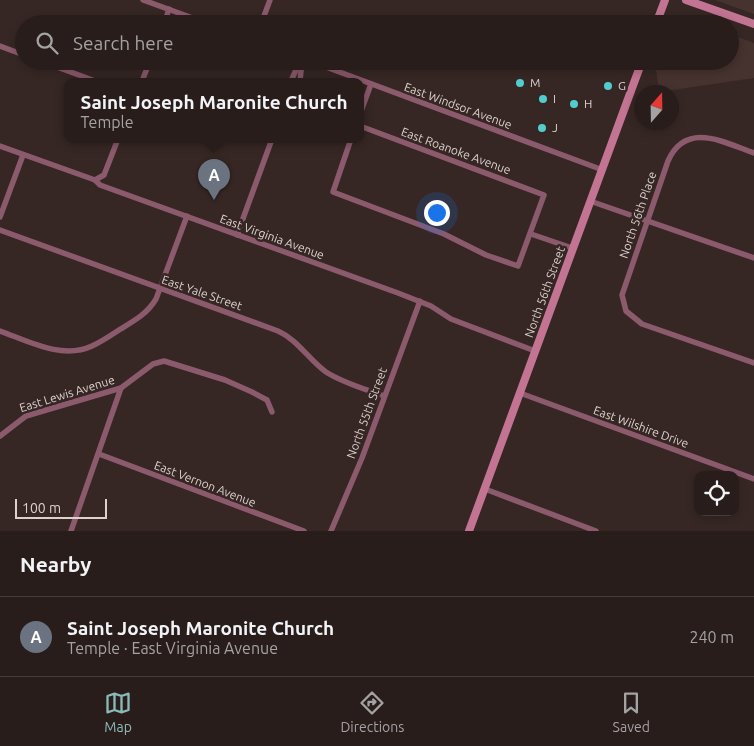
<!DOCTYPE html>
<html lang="en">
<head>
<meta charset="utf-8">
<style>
  :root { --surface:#281d1b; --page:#342a28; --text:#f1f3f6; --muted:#a5a2a3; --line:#443b3a; --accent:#8bbbb9 }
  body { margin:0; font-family:Ubuntu,sans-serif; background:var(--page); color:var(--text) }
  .controls { position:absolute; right:15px; bottom:15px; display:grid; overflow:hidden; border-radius:10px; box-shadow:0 2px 8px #0003 }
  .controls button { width:45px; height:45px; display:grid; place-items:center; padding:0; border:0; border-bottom:1px solid var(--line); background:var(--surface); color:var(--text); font:25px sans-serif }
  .compass { position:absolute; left:634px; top:85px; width:45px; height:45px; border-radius:50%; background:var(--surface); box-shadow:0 2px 8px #0003; rotate:20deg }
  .scale { position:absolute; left:15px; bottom:12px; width:92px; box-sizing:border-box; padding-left:5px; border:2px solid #dbd1cf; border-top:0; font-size:14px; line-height:18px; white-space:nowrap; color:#dbd1cf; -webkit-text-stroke:4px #362724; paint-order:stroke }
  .you { position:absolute; left:436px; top:212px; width:18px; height:18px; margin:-12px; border:4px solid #fff; border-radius:50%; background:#1a73e8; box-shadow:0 0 0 8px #1a73e833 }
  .badge { display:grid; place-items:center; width:32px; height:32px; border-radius:50%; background:var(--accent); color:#fff; font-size:16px; font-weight:700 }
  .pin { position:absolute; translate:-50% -41px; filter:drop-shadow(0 1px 2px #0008) }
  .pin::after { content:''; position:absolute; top:26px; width:18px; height:15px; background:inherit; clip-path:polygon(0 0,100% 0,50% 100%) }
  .popup { position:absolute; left:64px; top:78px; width:300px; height:65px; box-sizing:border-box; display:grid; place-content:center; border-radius:10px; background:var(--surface); filter:drop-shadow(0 1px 4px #0005); font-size:16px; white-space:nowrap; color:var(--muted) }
  .popup b { font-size:19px; color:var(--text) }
  .popup::after { content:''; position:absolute; left:50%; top:100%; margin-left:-10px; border:10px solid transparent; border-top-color:var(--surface) }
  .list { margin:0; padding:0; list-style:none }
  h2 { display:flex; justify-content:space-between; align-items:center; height:65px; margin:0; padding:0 20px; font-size:21px }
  h2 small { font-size:16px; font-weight:400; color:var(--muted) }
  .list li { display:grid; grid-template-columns:32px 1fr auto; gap:15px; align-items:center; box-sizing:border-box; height:80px; padding:0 20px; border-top:1px solid var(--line) }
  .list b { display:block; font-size:19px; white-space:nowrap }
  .list p { margin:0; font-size:16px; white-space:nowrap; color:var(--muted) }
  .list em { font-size:16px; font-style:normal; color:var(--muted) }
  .icon { flex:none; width:28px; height:28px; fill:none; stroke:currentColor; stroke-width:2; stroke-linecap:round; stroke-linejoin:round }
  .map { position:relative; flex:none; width:754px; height:531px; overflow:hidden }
  .search { position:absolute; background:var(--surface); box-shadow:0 2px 8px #0003; left:15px; right:15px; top:15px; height:55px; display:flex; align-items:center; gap:12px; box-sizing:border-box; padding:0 18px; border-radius:28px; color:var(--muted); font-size:19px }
  .sheet { height:145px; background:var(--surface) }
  nav { display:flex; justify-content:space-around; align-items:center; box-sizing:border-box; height:70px; border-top:1px solid var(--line); background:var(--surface); font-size:14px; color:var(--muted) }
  nav a { display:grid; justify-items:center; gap:2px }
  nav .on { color:var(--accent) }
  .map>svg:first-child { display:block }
  .built { fill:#46322e }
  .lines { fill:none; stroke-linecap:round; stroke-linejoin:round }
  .street { stroke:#8c5a6d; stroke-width:5.5 }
  .secondary { stroke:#c27492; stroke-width:8 }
  .poi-dot { fill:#52cdcd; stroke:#362724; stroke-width:2 }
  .labels { text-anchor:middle; stroke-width:5; stroke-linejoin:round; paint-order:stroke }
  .poi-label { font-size:12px; fill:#dbd1cf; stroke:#362724; text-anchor:start }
  .street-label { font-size:12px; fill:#dbd1cf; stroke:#362724 }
</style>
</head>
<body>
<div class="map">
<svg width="754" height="531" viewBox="0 0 754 531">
  <rect width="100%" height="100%" fill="#362724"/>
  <g class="built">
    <path d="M715 0H754V14Z"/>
    <path d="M730 34 754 43V78L659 92 655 61H730Z"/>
  </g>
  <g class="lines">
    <g class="street">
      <path d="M143 0 209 24"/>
      <path d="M164 24 169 9"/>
      <path d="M261 24 270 0"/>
      <path d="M0 46 24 55"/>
      <path d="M41 61 95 81"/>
      <path d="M310 61 600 169"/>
      <path d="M142 81 150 61"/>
      <path d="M291 81 300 61"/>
      <path d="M300 81 302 61"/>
      <path d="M360 114 371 84"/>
      <path d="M351 139 333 192 444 234 486 255 518 266 544 195 360 126"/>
      <path d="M0 146 95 180 100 185 398 293 431 306 451 319 535 351"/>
      <path d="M754 153C723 142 686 121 668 161L622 295 626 311 642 324 754 363"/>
      <path d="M95 180 104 175 118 139"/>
      <path d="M590 201 754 258"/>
      <path d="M0 217 23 155"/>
      <path d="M0 230 278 331C298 340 309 360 326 372 343 383 365 389 384 396"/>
      <path d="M531 234 572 248"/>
      <path d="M237 235 272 139"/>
      <path d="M0 331C28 341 62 360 92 346 101 342 110 336 119 330 134 321 147 314 156 299L187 216"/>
      <path d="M520 393 754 479"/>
      <path d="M0 436 26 416 121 388 153 364 164 361 225 380 252 392 267 400 272 412"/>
      <path d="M99 454 304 531"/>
      <path d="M485 489 596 531"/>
      <path d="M71 531 121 388"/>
      <path d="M331 531 362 458 420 301"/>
    </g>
    <g class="secondary">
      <path d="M686 0 754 24"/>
      <path d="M656 24 665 0"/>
      <path d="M469 531 642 61"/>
    </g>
  </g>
  <g class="poi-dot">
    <circle cx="520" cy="83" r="5"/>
    <circle cx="608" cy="86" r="5"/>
    <circle cx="543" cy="99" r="5"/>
    <circle cx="574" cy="104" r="5"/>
    <circle cx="542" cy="128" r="5"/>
  </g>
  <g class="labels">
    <g class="poi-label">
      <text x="530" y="87">M</text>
      <text x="618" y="90">G</text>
      <text x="553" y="103">I</text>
      <text x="584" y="108">H</text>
      <text x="552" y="132">J</text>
    </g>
    <g class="street-label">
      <text transform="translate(458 106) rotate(20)" y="4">East Windsor Avenue</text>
      <text transform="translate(456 151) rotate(20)" y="4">East Roanoke Avenue</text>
      <text transform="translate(638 215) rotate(-71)" y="4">North 56th Place</text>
      <text transform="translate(272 237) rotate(20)" y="4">East Virginia Avenue</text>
      <text transform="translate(545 292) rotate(-70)" y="4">North 56th Street</text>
      <text transform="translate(202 293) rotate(19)" y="4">East Yale Street</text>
      <text transform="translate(67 394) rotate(-17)" y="4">East Lewis Avenue</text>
      <text transform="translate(367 413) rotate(-70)" y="4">North 55th Street</text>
      <text transform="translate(641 427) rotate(20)" y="4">East Wilshire Drive</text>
      <text transform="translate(205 484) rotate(21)" y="4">East Vernon Avenue</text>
    </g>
  </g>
</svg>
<div class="controls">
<button><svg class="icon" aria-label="locate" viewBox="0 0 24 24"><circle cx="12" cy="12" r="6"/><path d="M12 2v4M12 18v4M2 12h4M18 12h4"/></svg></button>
</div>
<svg class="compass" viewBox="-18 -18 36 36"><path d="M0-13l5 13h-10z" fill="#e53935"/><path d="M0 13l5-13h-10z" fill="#a5a2a3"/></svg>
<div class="scale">100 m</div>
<div class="you"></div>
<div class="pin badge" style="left:214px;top:200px;background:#6b7280">A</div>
<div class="popup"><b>Saint Joseph Maronite Church</b>Temple</div>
<div class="search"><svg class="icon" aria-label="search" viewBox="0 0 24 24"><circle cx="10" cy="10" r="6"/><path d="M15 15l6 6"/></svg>Search here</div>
</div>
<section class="sheet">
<h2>Nearby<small></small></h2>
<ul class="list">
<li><span class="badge" style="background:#6b7280">A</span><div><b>Saint Joseph Maronite Church</b><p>Temple · East Virginia Avenue</p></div><em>240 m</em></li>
</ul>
</section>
<nav>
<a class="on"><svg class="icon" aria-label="map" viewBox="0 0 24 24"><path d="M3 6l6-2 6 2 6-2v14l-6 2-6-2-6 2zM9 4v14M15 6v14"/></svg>Map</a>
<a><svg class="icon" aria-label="directions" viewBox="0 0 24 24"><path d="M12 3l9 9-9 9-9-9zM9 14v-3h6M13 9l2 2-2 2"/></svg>Directions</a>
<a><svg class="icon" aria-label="saved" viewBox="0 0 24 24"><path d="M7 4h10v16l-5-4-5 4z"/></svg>Saved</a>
</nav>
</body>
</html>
